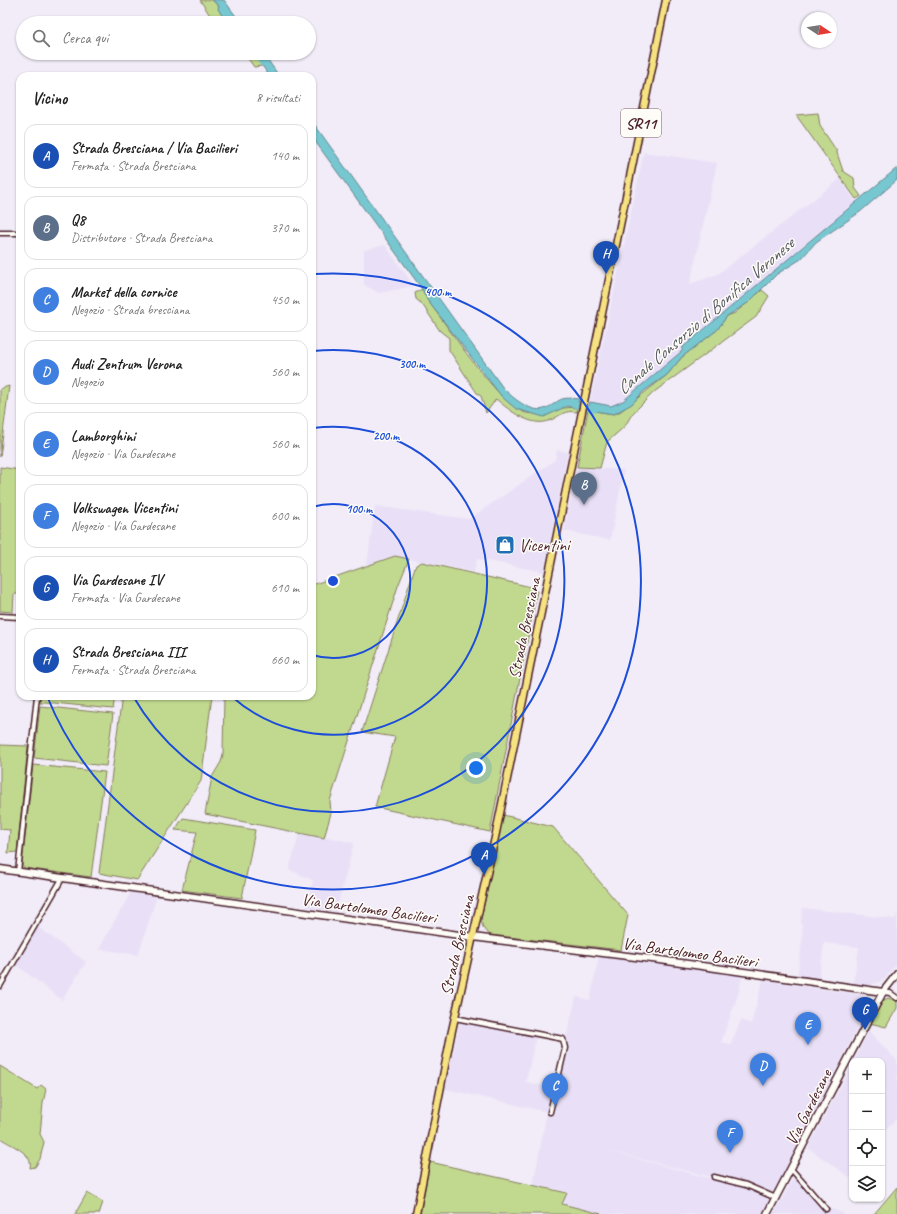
<!DOCTYPE html>
<html lang="it">
<head>
<meta charset="utf-8">
<style>
  :root { --surface:#fff; --page:#f6f6f6; --text:#222; --muted:#767676; --line:#e0e0e0; --accent:#1f6fb2 }
  body { margin:0; font-family:Caveat,sans-serif; background:var(--page); color:var(--text) }
  .controls { position:absolute; right:12px; bottom:12px; display:grid; overflow:hidden; border-radius:8px; box-shadow:0 1px 3px #0004 }
  .controls button { width:36px; height:36px; display:grid; place-items:center; padding:0; border:0; border-bottom:1px solid var(--line); background:var(--surface); color:var(--text); font:20px sans-serif }
  .compass { position:absolute; left:801px; top:12px; width:36px; height:36px; border-radius:50%; background:var(--surface); box-shadow:0 1px 3px #0004; rotate:102deg }
  .you { position:absolute; left:476px; top:768px; width:14px; height:14px; margin:-10px; border:3px solid #fff; border-radius:50%; background:#1a73e8; box-shadow:0 0 0 6px #1a73e833 }
  .badge { display:grid; place-items:center; width:26px; height:26px; border-radius:50%; background:var(--accent); color:#fff; font-size:13px; font-weight:700 }
  .pin { position:absolute; translate:-50% -33px; filter:drop-shadow(0 1px 2px #0008) }
  .pin::after { content:''; position:absolute; top:21px; width:14px; height:12px; background:inherit; clip-path:polygon(0 0,100% 0,50% 100%) }
  .list { margin:0; padding:0; list-style:none }
  h2 { display:flex; justify-content:space-between; align-items:center; height:52px; margin:0; padding:0 16px; font-size:17px }
  h2 small { font-size:13px; font-weight:400; color:var(--muted) }
  .list li { display:grid; grid-template-columns:26px 1fr auto; gap:12px; align-items:center; box-sizing:border-box; height:64px; margin:0 8px 8px; padding:0 8px; border:1px solid var(--line); border-radius:12px }
  .list b { display:block; font-size:15px; white-space:nowrap }
  .list p { margin:0; font-size:13px; white-space:nowrap; color:var(--muted) }
  .list em { font-size:13px; font-style:normal; color:var(--muted) }
  .icon { flex:none; width:22px; height:22px; fill:none; stroke:currentColor; stroke-width:2; stroke-linecap:round; stroke-linejoin:round }
  .map { position:relative; flex:none; width:897px; height:1214px; overflow:hidden }
  .search { position:absolute; background:var(--surface); box-shadow:0 1px 3px #0004; left:16px; top:16px; width:300px; height:44px; display:flex; align-items:center; gap:10px; box-sizing:border-box; padding:0 14px; border-radius:22px; color:var(--muted); font-size:15px }
  .panel { position:absolute; background:var(--surface); box-shadow:0 1px 3px #0004; left:16px; top:72px; width:300px; height:628px; border-radius:12px }
  .map>svg:first-child { display:block }
  .built { fill:#e9e0f7 }
  .green { fill:#c1d98f; stroke:#867c5d }
  .water { fill:#77c7d1; stroke:#65848f }
  .lines { fill:none; stroke-linecap:round; stroke-linejoin:round }
  .canal { stroke:#77c7d1; stroke-width:5.5 }
  .street-casing { stroke:#4a1f2b; stroke-width:7 }
  .secondary-casing { stroke:#4a1f2b; stroke-width:9 }
  .primary-casing { stroke:#4a1f2b; stroke-width:9 }
  .street { stroke:#fdfcf7; stroke-width:4 }
  .secondary { stroke:#fdfcf7; stroke-width:6 }
  .primary { stroke:#f5e382; stroke-width:6 }
  .ring { fill:none; stroke:#1d4ed8; stroke-width:2 }
  .labels { text-anchor:middle; stroke-width:3; stroke-linejoin:round; paint-order:stroke }
  .shield { fill:#fdfcf7; stroke:#806168; stroke-width:1 }
  .shield-label { font-size:16px; font-weight:bold; fill:#4a1f2b }
  .poi-label { font-size:17px; fill:#4a1f2b; stroke:#fdfcf7; text-anchor:start }
  .street-label { font-size:17px; fill:#4a1f2b; stroke:#fdfcf7 }
  .water-label { font-size:18px; font-style:italic; fill:#5a5a65; stroke:#fdfcf7 }
  .centre { fill:#1d4ed8; stroke:#fdfcf7; stroke-width:2 }
  .ring-label { font-size:12px; text-anchor:middle; font-weight:bold; fill:#1d4ed8; stroke:#fdfcf7; stroke-width:3; stroke-linejoin:round; paint-order:stroke }
</style>
</head>
<body>
<div class="map">
<svg width="897" height="1214" viewBox="0 0 897 1214">
  <rect width="100%" height="100%" fill="#f1ecf7"/>
  <filter id="ink" filterUnits="userSpaceOnUse"><feTurbulence type="fractalNoise" baseFrequency=".025" numOctaves="2"/><feDisplacementMap in="SourceGraphic" scale="8" xChannelSelector="R" yChannelSelector="G"/><feConvolveMatrix kernelMatrix="1 2 1 2 8 2 1 2 1" color-interpolation-filters="sRGB"/></filter>
  <g filter="url(#ink)">
    <g class="built">
      <path d="M644 152 717 163 690 284 718 274 840 179 856 202 683 347 682 351 636 390 623 401 616 405 606 406 590 402Z"/>
      <path d="M385 245 414 286 379 293 364 285V250Z"/>
      <path d="M557 450 568 452 544 572 477 559 474 572 394 556 367 565 375 506 469 519 555 460Z"/>
      <path d="M577 467 624 470 610 540 564 531Z"/>
      <path d="M300 831 354 843 336 911 306 907 313 880 289 870Z"/>
      <path d="M131 892 157 896 138 955 99 949Z"/>
      <path d="M803 908 895 919 897 913V963L885 979 872 985H853L859 947 824 943 819 979 797 977 803 935 801 922Z"/>
      <path d="M38 927 86 962 62 1000 15 964Z"/>
      <path d="M599 955 742 975 739 992 721 1042 731 1044 741 1020 751 1024 763 980 863 995 867 997 869 1002 867 1009 774 1193 601 1149 749 1189 767 1198 770 1201 761 1214H601L562 1204 567 1192 533 1185 547 1112 445 1089 461 1016 537 1031 526 1082 554 1088 576 997 590 1000Z"/>
      <path d="M869 1031 897 1061V1118L882 1133V1061H854Z"/>
      <path d="M852 1065V1179L808 1148Z"/>
      <path d="M797 1172 829 1208 845 1214H773Z"/>
    </g>
    <g class="green">
      <path d="M200 0H212L219 6 221 14 230 23H215Z"/>
      <path d="M244 53 256 54 262 66 254 67Z"/>
      <path d="M818 113 820 126 836 150 843 171 854 178 855 188 861 196 856 199 796 115Z"/>
      <path d="M422 289 428 301C448 326 499 406 526 413 539 416 561 405 577 408V412C563 410 562 415 551 420 532 429 509 410 496 399L486 413 481 396 477 393 449 350V338L440 331 422 304 416 299 415 293Z"/>
      <path d="M762 290 769 296 756 317 654 392 632 414 625 426 607 442 600 468 577 467 588 410 614 414 621 411 667 375 682 357 717 330 727 316 735 313Z"/>
      <path d="M9 386 0 457V389Z"/>
      <path d="M0 467 20 470V594H14L13 612 0 611Z"/>
      <path d="M395 556 409 559 398 586 330 801 331 813 324 838 205 814 212 777 221 762 223 754 224 696H312V585Z"/>
      <path d="M422 562 531 587 537 591 490 832 375 807 395 737 362 732 413 573 416 565Z"/>
      <path d="M40 696H115L113 709 44 702H40Z"/>
      <path d="M122 696H212L201 781 137 880 99 873Z"/>
      <path d="M40 706 113 714 106 766 34 758Z"/>
      <path d="M0 745 28 746 17 852 8 853 10 830 0 829Z"/>
      <path d="M33 765 105 772 91 877 24 868 22 865Z"/>
      <path d="M503 815 553 827 628 915 621 950 491 935C484 931 482 927 481 919Z"/>
      <path d="M183 818 255 830 242 898 182 890 197 832 175 830Z"/>
      <path d="M888 998 897 1001V1008L886 1027 870 1023 884 1000Z"/>
      <path d="M0 1066 37 1089 41 1085 46 1089 43 1103 40 1134 44 1142 40 1159 35 1167 30 1168C30 1166 31 1164 30 1162 29 1152 7 1143 0 1138Z"/>
      <path d="M430 1162 567 1193 562 1204 601 1214H420Z"/>
      <path d="M897 1187V1214H874Z"/>
      <path d="M87 1193 103 1202 99 1214H75Z"/>
    </g>
    <g class="water">
      <path d="M212 0H224L241 23H230L221 14 218 9 219 6Z"/>
      <path d="M254 53H263L279 76H269Z"/>
      <path d="M312 121 503 388C512 397 530 413 544 409 562 402 555 396 579 399L577 408 567 406 544 417 516 409 502 397 428 301 422 289 312 137Z"/>
      <path d="M897 168V180L860 212 816 242 801 259 777 274 748 303 727 316 717 330 682 357 667 375 644 391 632 404 614 414 588 410 590 402 611 406 623 401 682 351 683 347Z"/>
    </g>
    <g class="lines">
      <g class="canal">
        <path d="M255 53 262 63"/>
        <path d="M571 404 595 410"/>
      </g>
      <g class="street-casing">
        <g id="street">
          <path d="M0 233H20"/>
          <path d="M0 616 20 617"/>
          <path d="M18 872 37 696"/>
          <path d="M0 986 63 877"/>
          <path d="M883 992 890 993 897 998"/>
          <path d="M455 1018 563 1039 565 1048 550 1112"/>
          <path d="M792 1170 826 1209"/>
          <path d="M714 1177 746 1185 776 1198"/>
        </g>
      </g>
      <g class="secondary-casing">
        <g id="secondary">
          <path d="M0 869 473 937 660 960 883 992"/>
          <path d="M767 1214 883 992 897 974"/>
        </g>
      </g>
      <g class="primary-casing">
        <path id="primary" d="M416 1214 451 1035 496 833 666 0"/>
      </g>
      <use href="#street" class="street"/>
      <use href="#secondary" class="secondary"/>
      <use href="#primary" class="primary"/>
    </g>
  </g>
  <g class="ring">
    <path d="M312 507A77 77 0 1 1 312 655"/>
    <path d="M313 428A154 154 0 1 1 231 696"/>
    <path d="M313 351A231 231 0 1 1 133 696"/>
    <path d="M314 274A308 308 0 1 1 47 696"/>
  </g>
  <defs>
    <g id="shop-square" transform="scale(1)"><rect x="-9" y="-9" width="18" height="18" rx="4" fill="#1f6fb2" stroke="#fdfcf7"/><path d="M-5-2.5h2.3a2.7 3.5 0 0 1 5.4 0H5L5.5 6h-11ZM-1.5-2.5h3a1.5 2.3 0 0 0-3 0Z" fill="#fff"/></g>
  </defs>
  <g fill-rule="evenodd">
    <use href="#shop-square" x="505" y="545"/>
  </g>
  <g class="labels">
    <rect class="shield" x="621" y="109" width="40" height="28" rx="3"/>
    <g class="shield-label">
      <text x="641" y="129">SR11</text>
    </g>
    <g class="poi-label">
      <text x="519" y="551">Vicentini</text>
    </g>
    <g class="street-label">
      <text transform="translate(524 628) rotate(-78)" y="6">Strada Bresciana</text>
      <text transform="translate(369 908) rotate(8)" y="6">Via Bartolomeo Bacilieri</text>
      <text transform="translate(457 945) rotate(-77)" y="6">Strada Bresciana</text>
      <text transform="translate(690 952) rotate(8)" y="6">Via Bartolomeo Bacilieri</text>
      <text transform="translate(808 1107) rotate(-63)" y="6">Via Gardesane</text>
    </g>
    <g class="water-label">
      <text transform="translate(705 316) rotate(-41)" y="6">Canale Consorzio di Bonifica Veronese</text>
    </g>
  </g>
  <circle cx="333" cy="581" r="6" class="centre"/>
  <g class="ring-label">
    <text x="438" y="296">400 m</text>
    <text x="412" y="368">300 m</text>
    <text x="386" y="440">200 m</text>
    <text x="359" y="513">100 m</text>
  </g>
</svg>
<div class="controls">
<button>+</button>
<button>−</button>
<button><svg class="icon" aria-label="locate" viewBox="0 0 24 24"><circle cx="12" cy="12" r="6"/><path d="M12 2v4M12 18v4M2 12h4M18 12h4"/></svg></button>
<button><svg class="icon" aria-label="layers" viewBox="0 0 24 24"><path d="M12 4l9 5-9 5-9-5zM3 14l9 5 9-5"/></svg></button>
</div>
<svg class="compass" viewBox="-18 -18 36 36"><path d="M0-13l5 13h-10z" fill="#e53935"/><path d="M0 13l5-13h-10z" fill="#767676"/></svg>
<div class="you"></div>
<div class="pin badge" style="left:484px;top:875px;background:#1a4fb4">A</div>
<div class="pin badge" style="left:584px;top:505px;background:#5c6f8a">B</div>
<div class="pin badge" style="left:555px;top:1106px;background:#3f7fe0">C</div>
<div class="pin badge" style="left:763px;top:1086px;background:#3f7fe0">D</div>
<div class="pin badge" style="left:808px;top:1045px;background:#3f7fe0">E</div>
<div class="pin badge" style="left:730px;top:1153px;background:#3f7fe0">F</div>
<div class="pin badge" style="left:865px;top:1030px;background:#1a4fb4">G</div>
<div class="pin badge" style="left:606px;top:274px;background:#1a4fb4">H</div>
<div class="search"><svg class="icon" aria-label="search" viewBox="0 0 24 24"><circle cx="10" cy="10" r="6"/><path d="M15 15l6 6"/></svg>Cerca qui</div>
<section class="panel">
<h2>Vicino<small>8 risultati</small></h2>
<ul class="list">
<li><span class="badge" style="background:#1a4fb4">A</span><div><b>Strada Bresciana / Via Bacilieri</b><p>Fermata · Strada Bresciana</p></div><em>140 m</em></li>
<li><span class="badge" style="background:#5c6f8a">B</span><div><b>Q8</b><p>Distributore · Strada Bresciana</p></div><em>370 m</em></li>
<li><span class="badge" style="background:#3f7fe0">C</span><div><b>Market della cornice</b><p>Negozio · Strada bresciana</p></div><em>450 m</em></li>
<li><span class="badge" style="background:#3f7fe0">D</span><div><b>Audi Zentrum Verona</b><p>Negozio</p></div><em>560 m</em></li>
<li><span class="badge" style="background:#3f7fe0">E</span><div><b>Lamborghini</b><p>Negozio · Via Gardesane</p></div><em>560 m</em></li>
<li><span class="badge" style="background:#3f7fe0">F</span><div><b>Volkswagen Vicentini</b><p>Negozio · Via Gardesane</p></div><em>600 m</em></li>
<li><span class="badge" style="background:#1a4fb4">G</span><div><b>Via Gardesane IV</b><p>Fermata · Via Gardesane</p></div><em>610 m</em></li>
<li><span class="badge" style="background:#1a4fb4">H</span><div><b>Strada Bresciana III</b><p>Fermata · Strada Bresciana</p></div><em>660 m</em></li>
</ul>
</section>
</div>
</body>
</html>
